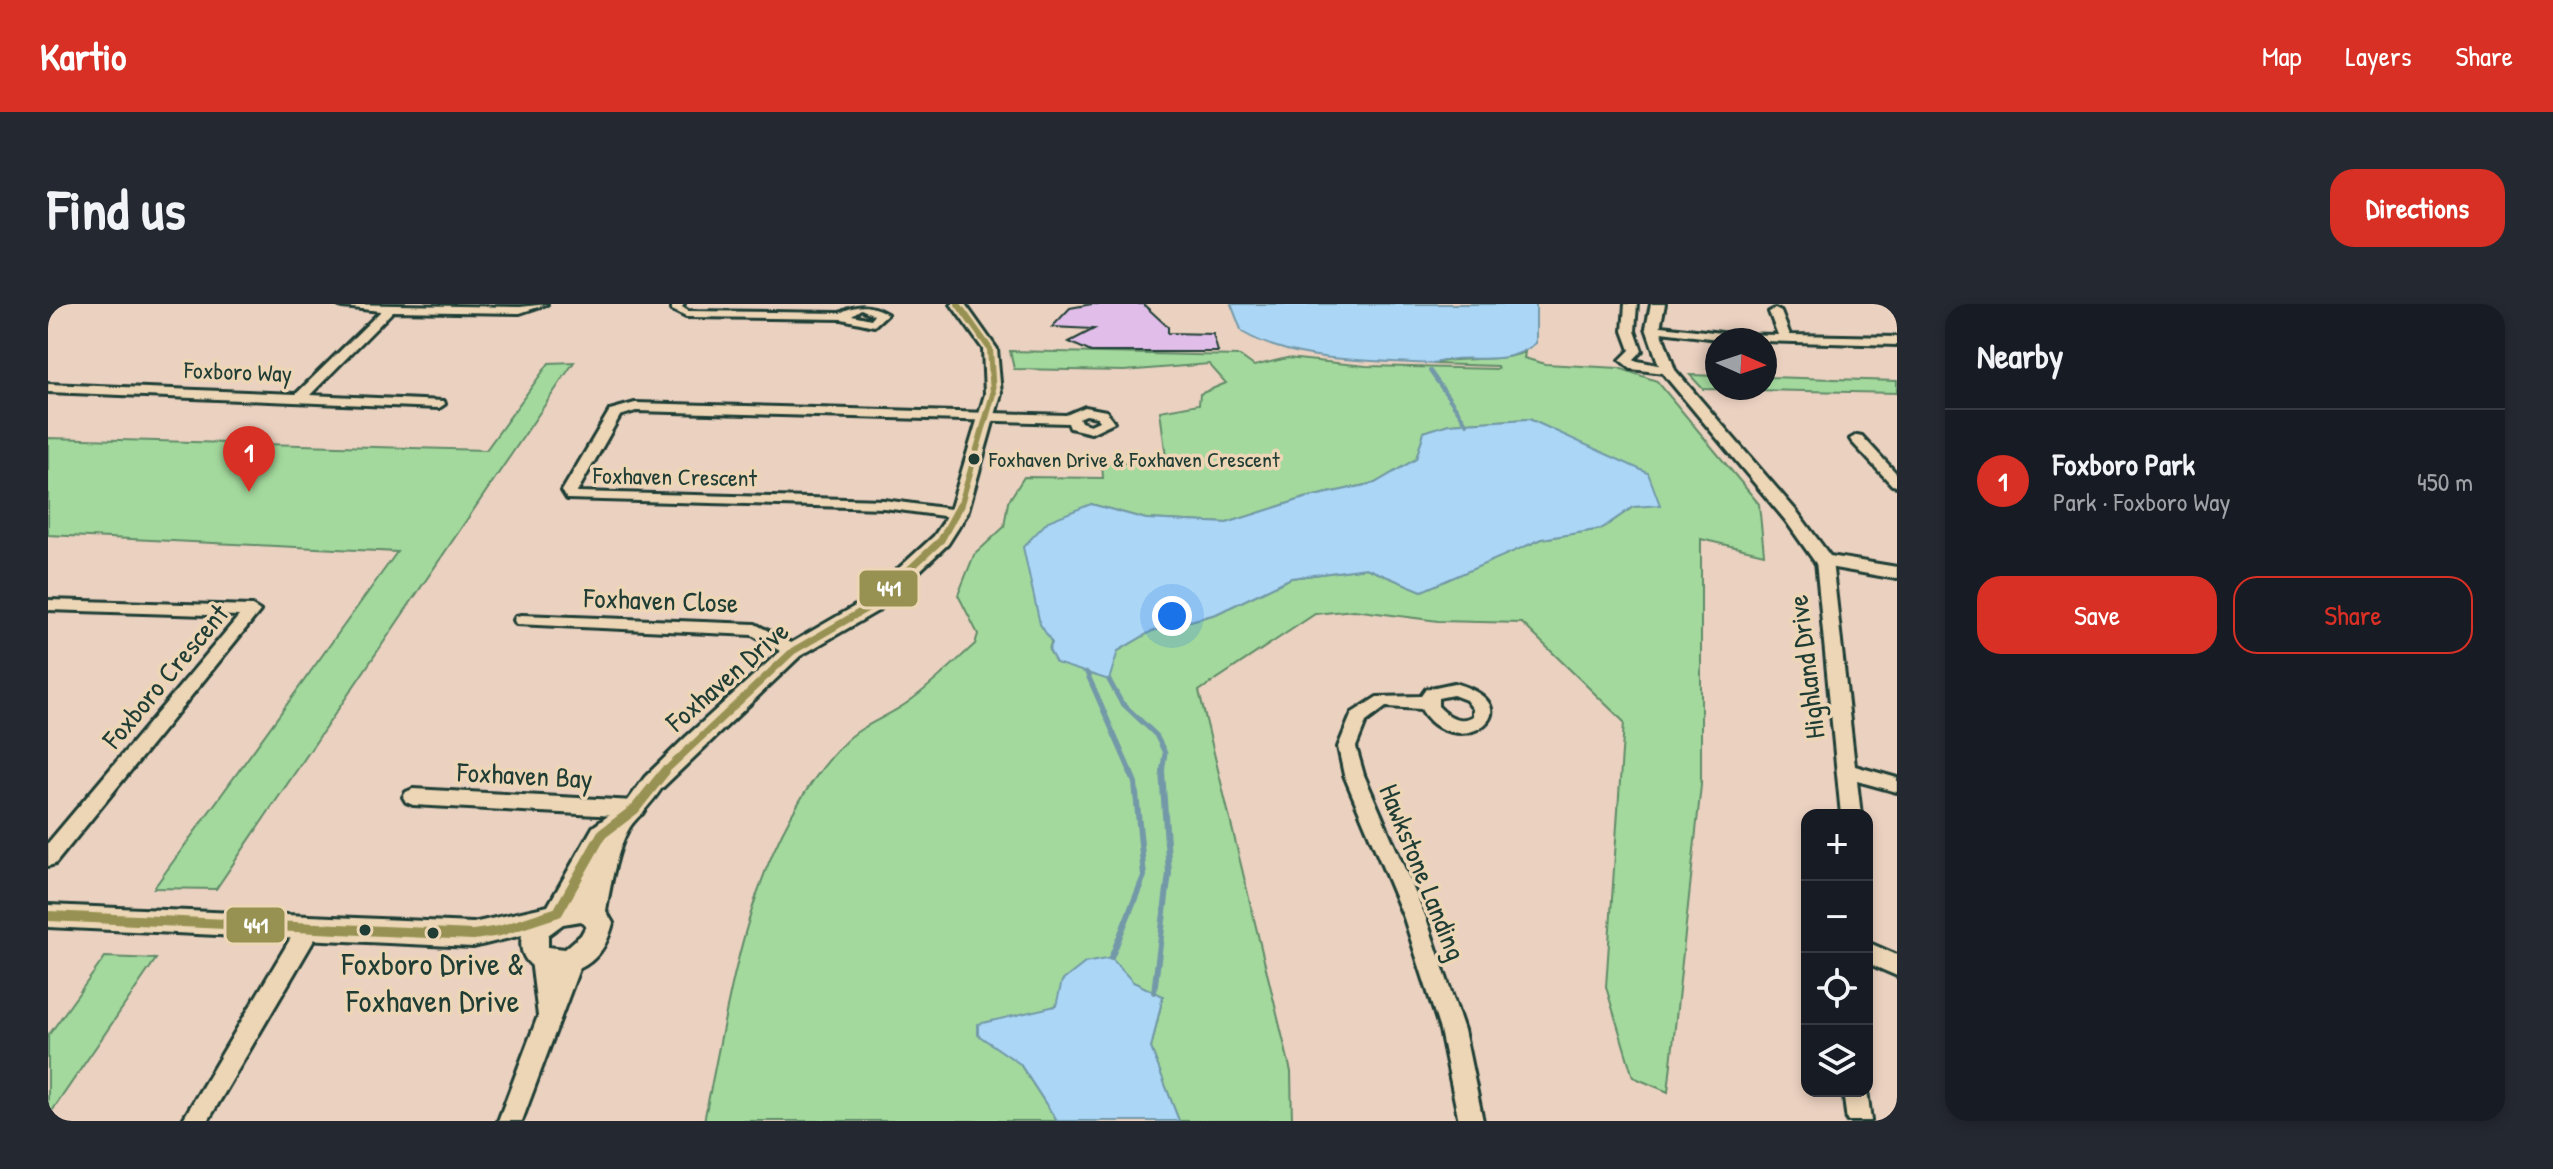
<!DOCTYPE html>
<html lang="en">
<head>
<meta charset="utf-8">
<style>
  :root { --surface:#171b24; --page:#242831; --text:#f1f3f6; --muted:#9ea1a6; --line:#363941; --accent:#d93025 }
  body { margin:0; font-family:"Patrick Hand",sans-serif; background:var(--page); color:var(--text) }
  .controls { position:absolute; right:24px; bottom:24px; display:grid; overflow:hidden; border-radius:16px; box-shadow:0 4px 12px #0003 }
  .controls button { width:72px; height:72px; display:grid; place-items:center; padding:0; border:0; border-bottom:2px solid var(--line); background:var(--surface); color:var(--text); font:40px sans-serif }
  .compass { position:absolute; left:1657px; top:24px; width:72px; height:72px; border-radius:50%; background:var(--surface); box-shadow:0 4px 12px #0003; rotate:93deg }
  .you { position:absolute; left:1124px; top:312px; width:28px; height:28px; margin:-20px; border:6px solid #fff; border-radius:50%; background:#1a73e8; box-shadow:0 0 0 12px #1a73e833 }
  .badge { display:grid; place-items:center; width:52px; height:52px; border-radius:50%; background:var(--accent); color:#fff; font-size:26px; font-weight:700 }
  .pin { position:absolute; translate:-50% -66px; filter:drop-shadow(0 2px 4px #0008) }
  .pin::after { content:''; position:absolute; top:42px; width:28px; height:24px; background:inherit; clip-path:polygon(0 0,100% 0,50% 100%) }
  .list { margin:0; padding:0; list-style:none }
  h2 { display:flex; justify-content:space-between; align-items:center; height:104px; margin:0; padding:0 32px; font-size:34px }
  h2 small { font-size:26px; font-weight:400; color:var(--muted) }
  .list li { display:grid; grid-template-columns:52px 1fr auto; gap:24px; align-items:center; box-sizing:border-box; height:144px; padding:0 32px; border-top:2px solid var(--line) }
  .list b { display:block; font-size:30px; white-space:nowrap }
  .list p { margin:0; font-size:26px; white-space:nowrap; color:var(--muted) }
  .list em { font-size:26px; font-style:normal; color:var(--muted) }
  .actions { display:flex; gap:16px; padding:24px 32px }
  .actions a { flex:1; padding:18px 0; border:2px solid var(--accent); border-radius:24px; text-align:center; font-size:28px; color:var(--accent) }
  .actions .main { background:var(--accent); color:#fff }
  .icon { flex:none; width:44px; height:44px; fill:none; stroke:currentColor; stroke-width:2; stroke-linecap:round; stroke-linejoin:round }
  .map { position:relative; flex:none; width:1849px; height:817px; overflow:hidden; border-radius:24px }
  header { display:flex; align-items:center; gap:48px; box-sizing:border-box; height:112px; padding:0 40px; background:var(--accent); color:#fff }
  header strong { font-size:38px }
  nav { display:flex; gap:44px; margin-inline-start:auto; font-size:28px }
  .intro { display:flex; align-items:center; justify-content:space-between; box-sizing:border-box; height:192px; padding:0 48px }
  h1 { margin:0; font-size:56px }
  .button { padding:20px 36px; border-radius:24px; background:var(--accent); color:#fff; font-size:28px; font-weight:700 }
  main { display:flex; gap:48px; padding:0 48px }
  aside { flex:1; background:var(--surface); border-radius:24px; box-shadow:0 4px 12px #0003 }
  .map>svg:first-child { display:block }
  .green { fill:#a3d99d; stroke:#618b68; stroke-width:2; fill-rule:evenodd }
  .water { fill:#abd6f6; stroke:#7399a8; stroke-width:2 }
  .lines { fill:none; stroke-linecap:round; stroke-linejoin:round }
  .stream-far2 { stroke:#7399a8; stroke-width:4 }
  .stream-far1 { stroke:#7399a8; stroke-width:5 }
  .stream { stroke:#7399a8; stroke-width:6 }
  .building { fill:#e1bee9; stroke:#1f3d34; stroke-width:2 }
  .minor-casing { stroke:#1f3d34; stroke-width:6 }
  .tertiary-casing { stroke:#1f3d34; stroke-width:6 }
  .minor { fill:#edd6b6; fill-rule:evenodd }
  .tertiary { fill:#edd6b6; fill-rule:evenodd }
  .bus-1-far2-casing { stroke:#edd6b6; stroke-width:10 }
  .bus-1-far1-casing { stroke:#edd6b6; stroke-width:13 }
  .bus-1-casing { stroke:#edd6b6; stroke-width:16 }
  .bus-1-far2 { stroke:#979252; stroke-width:6 }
  .bus-1-far1 { stroke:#979252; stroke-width:7 }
  .bus-1 { stroke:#979252; stroke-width:10 }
  .bus-dot { fill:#1f3d34; stroke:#edd6b6; stroke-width:3 }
  .labels { text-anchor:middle; stroke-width:7; stroke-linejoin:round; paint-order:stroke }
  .far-bus-label { font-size:22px; fill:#1f3d34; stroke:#edd6b6; text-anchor:start }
  .far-street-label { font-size:24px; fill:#1f3d34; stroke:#edd6b6 }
  .street-label { font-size:28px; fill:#1f3d34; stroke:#edd6b6 }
  .near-bus-label { font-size:32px; fill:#1f3d34; stroke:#edd6b6 }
  .line-badge { stroke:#edd6b6; stroke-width:3 }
  .badge-label { font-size:22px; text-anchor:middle; font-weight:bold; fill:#fff }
</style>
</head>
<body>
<header>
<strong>Kartio</strong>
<nav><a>Map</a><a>Layers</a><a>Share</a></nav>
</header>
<div class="intro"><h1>Find us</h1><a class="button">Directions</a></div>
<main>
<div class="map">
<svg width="1849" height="817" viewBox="0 0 1849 817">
  <rect width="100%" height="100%" fill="#ebd1c0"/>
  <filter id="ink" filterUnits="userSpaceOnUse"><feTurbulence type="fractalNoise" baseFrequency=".0125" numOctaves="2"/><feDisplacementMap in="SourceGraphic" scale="16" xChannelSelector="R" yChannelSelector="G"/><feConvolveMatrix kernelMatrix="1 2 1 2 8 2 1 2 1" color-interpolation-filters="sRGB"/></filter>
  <g filter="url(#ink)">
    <g class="green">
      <path d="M962 47 1192 52 1206 62 1239 54 1318 62 1450 65 1449 62 1385 60C1408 51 1446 60 1477 48L1476 54 1497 60 1571 64 1609 77 1711 200 1716 250 1653 235V481L1620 788 1585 773 1558 683 1576 418 1474 319 1390 317 1306 306 1267 310 1151 387 1243 768 1244 817H1131L1103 744 1115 692 1085 678 981 710 972 760 1009 817H656C684 687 700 539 796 439 814 420 843 412 863 396 886 379 906 359 927 340L930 330 910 291 926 251 956 223 960 198 976 173 1055 174 1054 158 1119 161 1112 107 1151 100 1152 90 1178 79 1161 60 1076 67 966 65ZM1481 115 1545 145 1611 200 1585 203 1553 225 1494 235 1374 287 1318 264 1243 274 1168 310 1104 327 1070 347 1001 346 1043 200 1098 215 1179 219 1257 194 1327 179 1368 155 1376 128 1401 120Z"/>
      <path d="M526 58 168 585 106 584 349 248 0 231V134L438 146 501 59Z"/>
      <path d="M1642 71 1669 72V84H1717V73L1849 77V89L1655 85Z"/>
      <path d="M57 653 108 655 0 813V732Z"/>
    </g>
    <g class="water">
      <path d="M1183 0H1488V39C1454 67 1419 46 1385 60 1324 56 1248 60 1194 28Z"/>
      <path d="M1481 115 1600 169 1612 201 1585 203 1553 225 1494 235 1374 287 1318 264 1243 274 1168 310 1104 327 1070 347 1061 376 1008 359 1001 346 1004 339 992 320 975 243 1000 217 1043 200 1098 215 1179 219 1257 194 1327 179 1368 155 1376 128 1401 120Z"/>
      <path d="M1063 654 1085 678 1115 692 1103 744 1131 817H1009L972 760 930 731V720L1008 702 1014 677 1037 659Z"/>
    </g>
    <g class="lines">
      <path class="stream-far2" d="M1382 67 1419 120"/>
      <g class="stream-far1">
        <path d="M1039 369 1083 469"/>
        <path d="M1061 376 1073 398 1108 431 1117 449 1114 469"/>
      </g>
      <g class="stream">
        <path d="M1063 654 1096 572 1087 479 1082 467"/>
        <path d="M1106 688 1121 569 1114 467"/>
      </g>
    </g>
    <path class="building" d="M1044 0H1095L1120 23V29L1165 30 1170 48H1043L1021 38 1046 25 1004 23 1022 4Z"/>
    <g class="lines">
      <g class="minor-casing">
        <g id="minor">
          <path d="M288 0 472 3 499 0 472 9 345 7 262 91 396 97 397 100 391 104 0 88V80L248 90 333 7 294 3Z"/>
          <path d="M624 0H636L634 3 640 7 792 9C809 0 822 0 839 10L826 22 794 15 638 13 624 6ZM813 5 826 11 823 15 804 11Z"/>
          <path d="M1577 0H1589L1587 27 1594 47 1585 56 1624 64V70L1583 65 1572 56 1582 46 1575 27Z"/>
          <path d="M1727 5 1733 8 1742 31 1849 33V41L1678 36 1605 27 1599 24 1605 21 1682 30 1730 31 1721 8Z"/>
          <path d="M587 99 1018 111 1037 103 1058 107 1066 118 1043 129 1022 124 1020 119 588 107 572 112 529 188 836 196 910 206 917 210 910 214 836 204 519 195 514 187 562 106ZM1038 111 1049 113 1051 117 1042 121 1033 118 1031 114Z"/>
          <path d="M1809 131 1814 132 1849 170V182L1844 181 1804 138 1802 135Z"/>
          <path d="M1776 252 1784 257 1807 462 1849 474V488L1809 477 1813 511H1793L1768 257Z"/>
          <path d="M0 296 204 302 212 307 7 560 0 562V539L191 312 0 306Z"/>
          <path d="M474 311 707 320 751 343 753 347 745 353 739 351 704 331 468 320 466 316 468 312Z"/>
          <path d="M1406 379C1493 404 1405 461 1373 405L1338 403 1318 418 1308 443 1316 471 1378 614 1416 726 1435 817H1411L1392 726 1356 614 1296 471 1290 443 1304 409 1329 393 1373 392 1378 385ZM1405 391 1418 396 1425 405V412C1412 420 1399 412 1390 402V394Z"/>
          <path d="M365 485 587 497 594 500 597 505 594 510 587 513 365 501 358 498 355 493 358 488Z"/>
          <path d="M261 615 269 617 272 624 269 631 160 817H134L253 617Z"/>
          <path d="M1819 638 1849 651V672L1819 659Z"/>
          <path d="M494 646 502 649 507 669 515 650 523 647 531 650 534 657 474 817H450L490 712 483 656 486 649Z"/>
          <path d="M1795 787 1819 786 1823 817H1799Z"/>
        </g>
      </g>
      <g class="tertiary-casing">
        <g id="tertiary">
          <path d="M903 0H917L949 45 953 90 919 210 900 240 828 308 752 352 613 485C604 499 594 508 584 520 570 538 562 584 558 607L565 619C561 634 555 648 542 658 518 678 466 672 474 631L425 643 0 623V601L425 619 500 602 545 523 579 498 597 473 638 433 738 342 814 298 886 232 901 210 937 90 935 45ZM533 617 538 622 533 631 517 645 500 643V631L515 620Z"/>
          <path d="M1603 0H1617L1612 24 1627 66 1750 209 1782 252 1849 263V275L1769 261 1738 217 1613 67 1598 24Z"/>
        </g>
      </g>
      <use href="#minor" class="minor"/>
      <use href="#tertiary" class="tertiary"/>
      <g class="bus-1-far2-casing">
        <path id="bus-1-far2" d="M910 0 942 45 945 90 912 203"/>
      </g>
      <g class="bus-1-far1-casing">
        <path id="bus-1-far1" d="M615 469 745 347 821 303 893 236 912 201"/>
      </g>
      <g class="bus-1-casing">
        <path id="bus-1" d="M0 612 425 631 452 627 510 608 554 530 587 505 617 467"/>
      </g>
      <use href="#bus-1-far2" class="bus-1-far2"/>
      <use href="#bus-1-far1" class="bus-1-far1"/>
      <use href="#bus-1" class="bus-1"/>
    </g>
  </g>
  <g class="bus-dot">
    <circle cx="926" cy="155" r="7"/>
    <circle cx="317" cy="626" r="7"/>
    <circle cx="385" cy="629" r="7"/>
  </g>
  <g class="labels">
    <g class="far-bus-label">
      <text x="941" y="163">Foxhaven Drive &amp; Foxhaven Crescent</text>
    </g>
    <g class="far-street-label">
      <text transform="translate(190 68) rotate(2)" y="8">Foxboro Way</text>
      <text transform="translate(627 173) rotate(1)" y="8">Foxhaven Crescent</text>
    </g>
    <g class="street-label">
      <text transform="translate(613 296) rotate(2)" y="10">Foxhaven Close</text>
      <text transform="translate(1758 363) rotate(-97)" y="10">Highland Drive</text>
      <text transform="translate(117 372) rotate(-50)" y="10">Foxboro Crescent</text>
      <text transform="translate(679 372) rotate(-41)" y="10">Foxhaven Drive</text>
      <text transform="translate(477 471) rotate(3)" y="10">Foxhaven Bay</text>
      <text transform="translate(1375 568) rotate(68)" y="10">Hawkstone Landing</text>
    </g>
    <g class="near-bus-label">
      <text x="385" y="671">Foxboro Drive &amp;<tspan x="385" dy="37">Foxhaven Drive</tspan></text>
    </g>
  </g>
  <g class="line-badge">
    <rect x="810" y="265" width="61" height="39" rx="8" fill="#979252"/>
    <rect x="177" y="602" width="61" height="38" rx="8" fill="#979252"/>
  </g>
  <g class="badge-label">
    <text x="841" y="292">441</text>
    <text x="208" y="629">441</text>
  </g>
</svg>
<div class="controls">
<button>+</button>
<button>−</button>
<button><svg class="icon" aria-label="locate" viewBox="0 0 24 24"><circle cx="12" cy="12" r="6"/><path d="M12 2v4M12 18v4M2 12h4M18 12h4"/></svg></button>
<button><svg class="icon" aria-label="layers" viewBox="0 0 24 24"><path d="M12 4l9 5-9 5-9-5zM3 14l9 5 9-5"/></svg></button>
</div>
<svg class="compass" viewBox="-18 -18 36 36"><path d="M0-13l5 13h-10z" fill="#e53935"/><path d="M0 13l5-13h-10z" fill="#9ea1a6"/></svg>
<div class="you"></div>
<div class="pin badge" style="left:201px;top:188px">1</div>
</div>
<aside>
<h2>Nearby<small></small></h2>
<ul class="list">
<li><span class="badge">1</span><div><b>Foxboro Park</b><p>Park · Foxboro Way</p></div><em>450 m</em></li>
</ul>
<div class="actions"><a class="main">Save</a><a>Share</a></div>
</aside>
</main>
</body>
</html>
